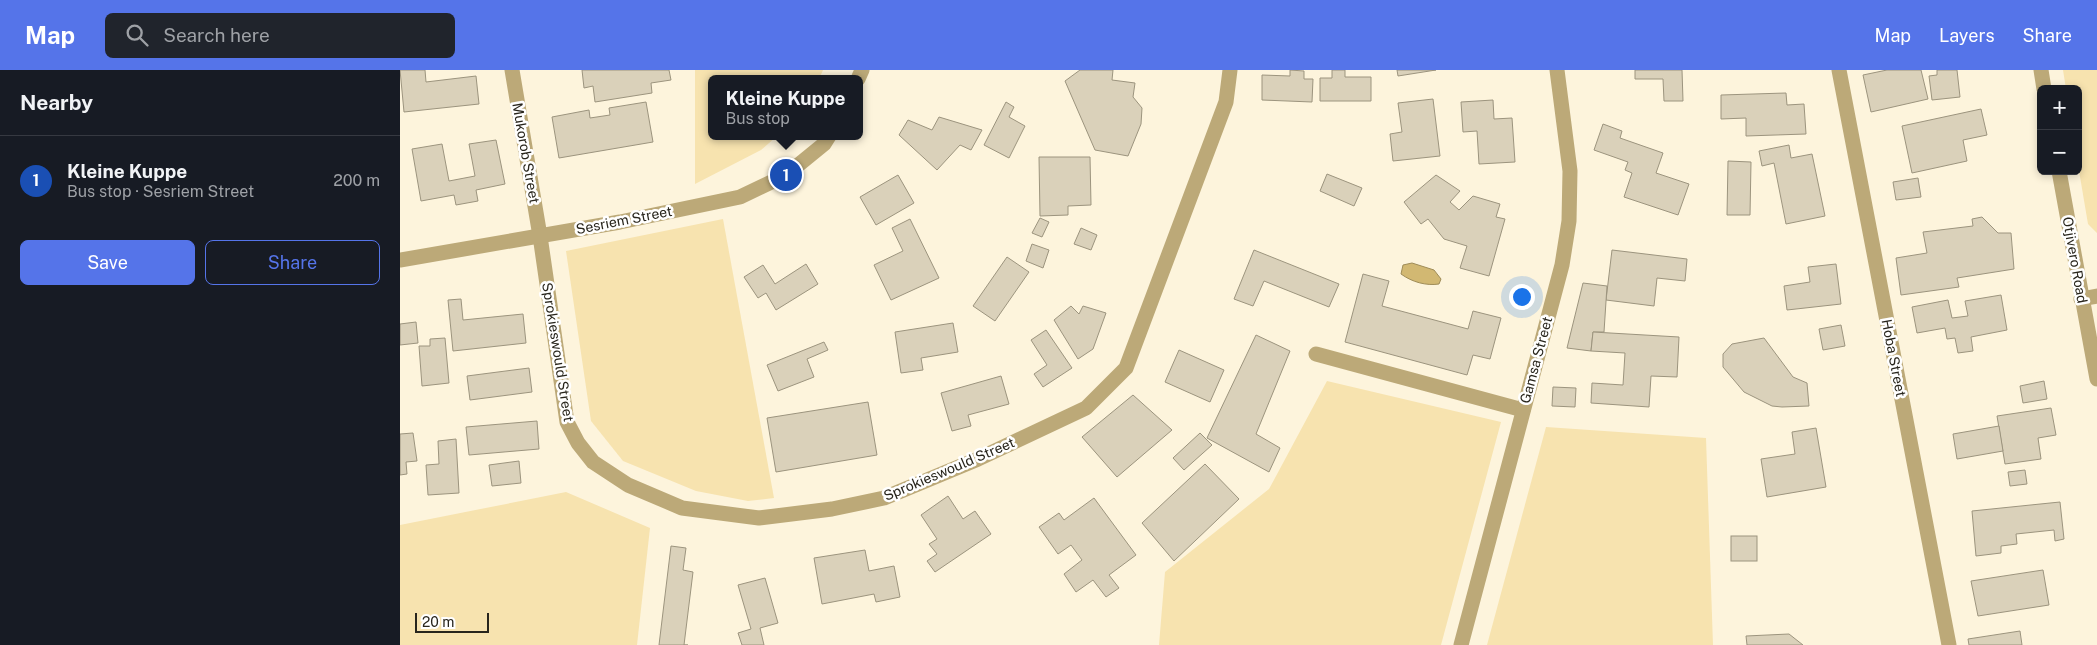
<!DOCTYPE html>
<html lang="en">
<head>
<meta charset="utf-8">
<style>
  :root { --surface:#171b24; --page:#20242c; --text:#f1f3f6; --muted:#9ea1a6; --line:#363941; --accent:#5574e9 }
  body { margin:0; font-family:"Public Sans",sans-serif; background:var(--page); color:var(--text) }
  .controls { position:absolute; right:15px; top:15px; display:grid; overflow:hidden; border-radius:8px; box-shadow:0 2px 8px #0003 }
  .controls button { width:45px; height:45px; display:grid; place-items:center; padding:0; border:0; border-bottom:1px solid var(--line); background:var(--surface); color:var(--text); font:25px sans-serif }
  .scale { position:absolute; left:15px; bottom:12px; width:74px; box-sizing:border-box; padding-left:5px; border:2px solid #28251c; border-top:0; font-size:14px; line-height:18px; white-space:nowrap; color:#28251c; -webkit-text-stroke:4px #fff; paint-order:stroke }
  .you { position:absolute; left:1121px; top:226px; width:18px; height:18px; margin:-12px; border:4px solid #fff; border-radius:50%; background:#1a73e8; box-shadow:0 0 0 8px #1a73e833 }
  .badge { display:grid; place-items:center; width:32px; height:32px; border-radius:50%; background:var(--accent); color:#fff; font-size:16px; font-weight:700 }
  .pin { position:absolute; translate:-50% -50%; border:2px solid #fff; box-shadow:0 1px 5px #0006 }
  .popup { position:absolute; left:308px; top:5px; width:155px; height:65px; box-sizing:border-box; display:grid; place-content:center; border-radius:8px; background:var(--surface); filter:drop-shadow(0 1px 4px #0005); font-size:16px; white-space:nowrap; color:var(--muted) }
  .popup b { font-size:19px; color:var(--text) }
  .popup::after { content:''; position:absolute; left:50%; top:100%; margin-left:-10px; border:10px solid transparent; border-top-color:var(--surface) }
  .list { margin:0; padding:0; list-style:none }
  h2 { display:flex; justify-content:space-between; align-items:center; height:65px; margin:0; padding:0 20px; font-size:21px }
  h2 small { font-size:16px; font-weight:400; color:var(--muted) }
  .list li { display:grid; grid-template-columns:32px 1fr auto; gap:15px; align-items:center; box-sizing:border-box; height:90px; padding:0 20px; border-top:1px solid var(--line) }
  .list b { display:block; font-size:19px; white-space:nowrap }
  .list p { margin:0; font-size:16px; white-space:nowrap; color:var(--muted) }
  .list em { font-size:16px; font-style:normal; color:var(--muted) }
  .actions { display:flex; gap:10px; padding:15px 20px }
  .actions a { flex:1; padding:11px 0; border:1px solid var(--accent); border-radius:8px; text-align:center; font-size:18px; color:var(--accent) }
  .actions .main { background:var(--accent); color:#fff }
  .icon { flex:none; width:28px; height:28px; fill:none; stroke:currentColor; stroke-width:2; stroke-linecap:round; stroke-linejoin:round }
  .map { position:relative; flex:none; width:1697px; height:575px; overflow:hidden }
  header { display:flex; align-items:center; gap:30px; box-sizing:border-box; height:70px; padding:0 25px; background:var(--accent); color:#fff }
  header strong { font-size:24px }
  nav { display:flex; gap:28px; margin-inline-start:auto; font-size:18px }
  .search { width:350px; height:45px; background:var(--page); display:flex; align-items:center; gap:12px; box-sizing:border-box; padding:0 18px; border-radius:8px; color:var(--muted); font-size:19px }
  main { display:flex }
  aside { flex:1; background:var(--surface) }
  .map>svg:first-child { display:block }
  .green { fill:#f7e3af }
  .water { fill:#d2b872; stroke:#9f8c58 }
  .building { fill:#dad1ba; stroke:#9c947e }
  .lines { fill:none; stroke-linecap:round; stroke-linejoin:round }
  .minor { stroke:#bca978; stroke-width:15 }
  .labels { text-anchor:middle; stroke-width:5; stroke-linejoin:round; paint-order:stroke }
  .street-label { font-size:14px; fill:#28251c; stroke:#fff }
</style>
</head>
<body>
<header>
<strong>Map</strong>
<div class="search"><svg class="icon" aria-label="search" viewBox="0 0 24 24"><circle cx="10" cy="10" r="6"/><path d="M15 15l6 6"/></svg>Search here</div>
<nav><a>Map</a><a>Layers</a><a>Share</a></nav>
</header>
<main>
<aside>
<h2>Nearby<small></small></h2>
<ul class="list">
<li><span class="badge" style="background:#1a4fb4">1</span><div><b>Kleine Kuppe</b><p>Bus stop · Sesriem Street</p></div><em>200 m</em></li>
</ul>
<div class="actions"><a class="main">Save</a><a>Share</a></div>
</aside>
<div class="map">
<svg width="1697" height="575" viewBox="0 0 1697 575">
  <rect width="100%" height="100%" fill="#fdf4dc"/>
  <g class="green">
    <path d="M295 0H423L419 9H312V66H377L361 80 295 114Z"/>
    <path d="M1663 0H1697V163L1688 154 1678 95V19H1666Z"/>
    <path d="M323 149 374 428 348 431 296 421 223 391 191 351 166 181Z"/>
    <path d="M927 311 1101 352 1041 575H759L765 502 869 419Z"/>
    <path d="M1146 357 1306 368 1313 575H1087Z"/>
    <path d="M166 422 250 458 237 575H0V455Z"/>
  </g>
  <path class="water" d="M1012 193 1034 200 1041 209 1039 214C1026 216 1012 212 1001 204L1003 195Z"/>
  <g class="building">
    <path d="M0 0H25L26 12 76 6 79 34 4 42Z"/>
    <path d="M182 0H269L271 10 251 13 252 23 195 32 193 16 184 18Z"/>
    <path d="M680 0H713L712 10 735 13 733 27 742 38 741 54 728 86 695 80 665 11Z"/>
    <path d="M890 0 904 1V9H913L912 32 862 30V5L890 6Z"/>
    <path d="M932 0H945V7H971V31H920V8H932Z"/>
    <path d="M997 0H1036L998 6Z"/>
    <path d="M1235 0H1282L1283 31H1264L1263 9H1235Z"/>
    <path d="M1487 0H1521L1528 29 1471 42 1463 5Z"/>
    <path d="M1537 0H1557L1560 27 1532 30 1529 6 1537 5Z"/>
    <path d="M1386 23 1387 35 1404 34 1406 64 1346 66V48L1321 49V25Z"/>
    <path d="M1033 29 1040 86 993 91 990 64 1002 62 998 33Z"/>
    <path d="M1093 30 1094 49 1112 48 1115 92 1079 94 1077 61 1063 62 1061 32Z"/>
    <path d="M246 32 253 72 159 88 152 47 189 40 190 48 210 45 209 38Z"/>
    <path d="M606 32 614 37 609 47 625 56 609 88 584 75Z"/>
    <path d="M1581 39 1587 65 1563 70 1567 91 1512 103 1502 56Z"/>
    <path d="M539 47 582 60 571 80 560 75 537 100 499 65 508 50 532 60Z"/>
    <path d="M1203 54 1222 61 1220 68 1263 83 1256 103 1289 114 1278 145 1224 127 1232 103 1225 100 1228 92 1194 80Z"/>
    <path d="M96 70 105 114 76 120 78 131 56 135 54 125 21 131 12 79 42 74 49 111 75 106 69 74Z"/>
    <path d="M1389 75 1391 88 1412 84 1425 146 1386 154 1374 93 1362 96 1359 81Z"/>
    <path d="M639 87H690L691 135 668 136V145L640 146Z"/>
    <path d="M1328 91 1351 92 1350 145H1327Z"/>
    <path d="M927 104 962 118 954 136 920 121Z"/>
    <path d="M498 105 514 133 476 155 460 127Z"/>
    <path d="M1036 105 1060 121 1050 132 1059 140 1073 126 1100 134 1096 147 1105 149 1089 206 1060 198 1067 176 1044 169 1028 149 1021 154 1004 132Z"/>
    <path d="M1518 108 1521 127 1496 130 1493 112Z"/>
    <path d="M1582 147 1598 163H1611L1614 199 1557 208 1559 217 1501 225 1496 188 1527 183 1523 162 1573 156 1572 149Z"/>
    <path d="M640 148 649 152 642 167 632 163Z"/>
    <path d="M510 149 539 208 491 230 474 195 503 181 492 158Z"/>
    <path d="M681 158 697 165 691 180 674 174Z"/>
    <path d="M632 174 649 180 643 198 626 191Z"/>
    <path d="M854 180 939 214 929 237 864 211 853 236 834 229Z"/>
    <path d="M1212 180 1287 189 1285 211 1257 208 1254 236 1206 230Z"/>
    <path d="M607 187 629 202 595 251 573 236Z"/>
    <path d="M406 194 418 214 376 240 366 223 358 228 344 207 363 195 375 214Z"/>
    <path d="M1436 194 1441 234 1387 240 1384 216 1410 212 1408 197Z"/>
    <path d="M963 204 989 211 982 236 1068 259 1073 241 1101 248 1090 289 1073 285 1067 305 945 272Z"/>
    <path d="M1183 213 1207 216 1204 262H1193L1191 281 1167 278Z"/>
    <path d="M1601 225 1607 260 1571 267 1573 281 1558 283 1555 268 1547 269 1545 258 1517 263 1512 237 1548 230 1552 248 1568 246 1565 231Z"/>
    <path d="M61 229 63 250 123 244 126 273 53 281 48 230Z"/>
    <path d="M671 236 679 244 683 236 706 243 693 279 678 289 654 250Z"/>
    <path d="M16 252 18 273 0 275V254Z"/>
    <path d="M553 253 558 282 521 288 523 300 501 303 495 262Z"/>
    <path d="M1441 255 1445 276 1423 280 1419 259Z"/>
    <path d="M646 260 672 298 643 317 634 304 647 295 631 270Z"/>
    <path d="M1193 262 1279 267 1277 307 1251 306 1249 337 1191 333 1192 313 1223 315 1225 283 1191 281Z"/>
    <path d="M856 265 890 281 856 364 880 378 869 402 807 368Z"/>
    <path d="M45 268 49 313 22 316 19 276H30V269Z"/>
    <path d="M1364 268 1393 307 1407 313 1409 336 1382 337 1372 336 1344 322 1323 297V284L1332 274Z"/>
    <path d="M424 272 428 280 407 289 414 307 378 321 367 295Z"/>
    <path d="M779 280 824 300 810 332 765 312Z"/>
    <path d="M129 298 132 322 70 330 67 306Z"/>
    <path d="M601 306 609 334 568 345 571 356 552 361 541 323Z"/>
    <path d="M1644 311 1647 329 1623 333 1620 316Z"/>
    <path d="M1153 317 1176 318 1175 337 1152 336Z"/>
    <path d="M733 325 772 360 717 407 682 367Z"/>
    <path d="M468 332 477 385 376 402 367 348Z"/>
    <path d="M1651 338 1656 365 1638 368 1641 389 1605 394 1597 346Z"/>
    <path d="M137 351 139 379 69 385 66 357Z"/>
    <path d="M1599 356 1603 381 1557 389 1553 364Z"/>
    <path d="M1416 358 1426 417 1367 427 1361 389 1395 384 1392 362Z"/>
    <path d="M13 363 17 391 6 392 7 404 0 405V364Z"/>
    <path d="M800 363 812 375 784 400 773 388Z"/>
    <path d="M56 369 59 423 28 425 26 395 39 394 38 371Z"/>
    <path d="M119 391 121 413 92 416 89 395Z"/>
    <path d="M805 394 839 429 774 491 742 453Z"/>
    <path d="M1625 400 1627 414 1610 416 1608 402Z"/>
    <path d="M548 426 563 449 575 441 591 464 535 502 527 491 537 484 529 474 537 469 521 445Z"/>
    <path d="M694 428 736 485 709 505 719 518 706 527 693 510 676 522 664 504 682 490 671 475 658 484 639 457 659 443 664 450Z"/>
    <path d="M1660 432 1664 469 1655 471 1654 460 1616 464 1617 474 1601 476V483L1576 486 1572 441Z"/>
    <rect x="1331" y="466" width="26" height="25"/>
    <path d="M271 476 286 478 283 500 293 502 284 575H288H259Z"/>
    <path d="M465 480 469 501 494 496 500 527 476 532 474 524 422 534 414 488Z"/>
    <path d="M1643 500 1649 535 1578 546 1571 511Z"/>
    <path d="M365 508 378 553 360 558 364 575H342L338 563 351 559 338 515Z"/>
    <path d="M1620 561 1622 575H1569L1568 569Z"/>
    <path d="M1389 564 1403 575H1347L1346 566Z"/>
  </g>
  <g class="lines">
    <g class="minor">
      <path d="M112 0 140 166 167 352 178 373 193 392 228 415 282 438 359 448 432 439 484 428 578 389 686 338 726 298 826 32 830 0"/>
      <path d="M1439 0 1549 575"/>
      <path d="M1641 0 1644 19"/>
      <path d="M458 9 462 0"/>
      <path d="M1659 101 1697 309"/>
      <path d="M0 190 220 152 340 127 386 105 424 74 429 66"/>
      <path d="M1681 229 1697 226"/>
      <path d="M916 284 1123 340"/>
      <path d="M1061 575 1162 195 1169 151 1170 101 1157 0"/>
    </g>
  </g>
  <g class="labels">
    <g class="street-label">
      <text transform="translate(126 83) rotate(80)" y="5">Mukorob Street</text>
      <text transform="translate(224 150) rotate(-11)" y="5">Sesriem Street</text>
      <text transform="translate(1675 190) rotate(80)" y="5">Otjivero Road</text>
      <text transform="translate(158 282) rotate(81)" y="5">Sprokieswould Street</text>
      <text transform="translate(1494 288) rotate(79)" y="5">Hoba Street</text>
      <text transform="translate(1136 290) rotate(-75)" y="5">Gamsa Street</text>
      <text transform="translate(549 399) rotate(-23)" y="5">Sprokieswould Street</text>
    </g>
  </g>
</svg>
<div class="controls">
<button>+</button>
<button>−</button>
</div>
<div class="scale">20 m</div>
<div class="you"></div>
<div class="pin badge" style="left:386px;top:105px;background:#1a4fb4">1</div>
<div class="popup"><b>Kleine Kuppe</b>Bus stop</div>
</div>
</main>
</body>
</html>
